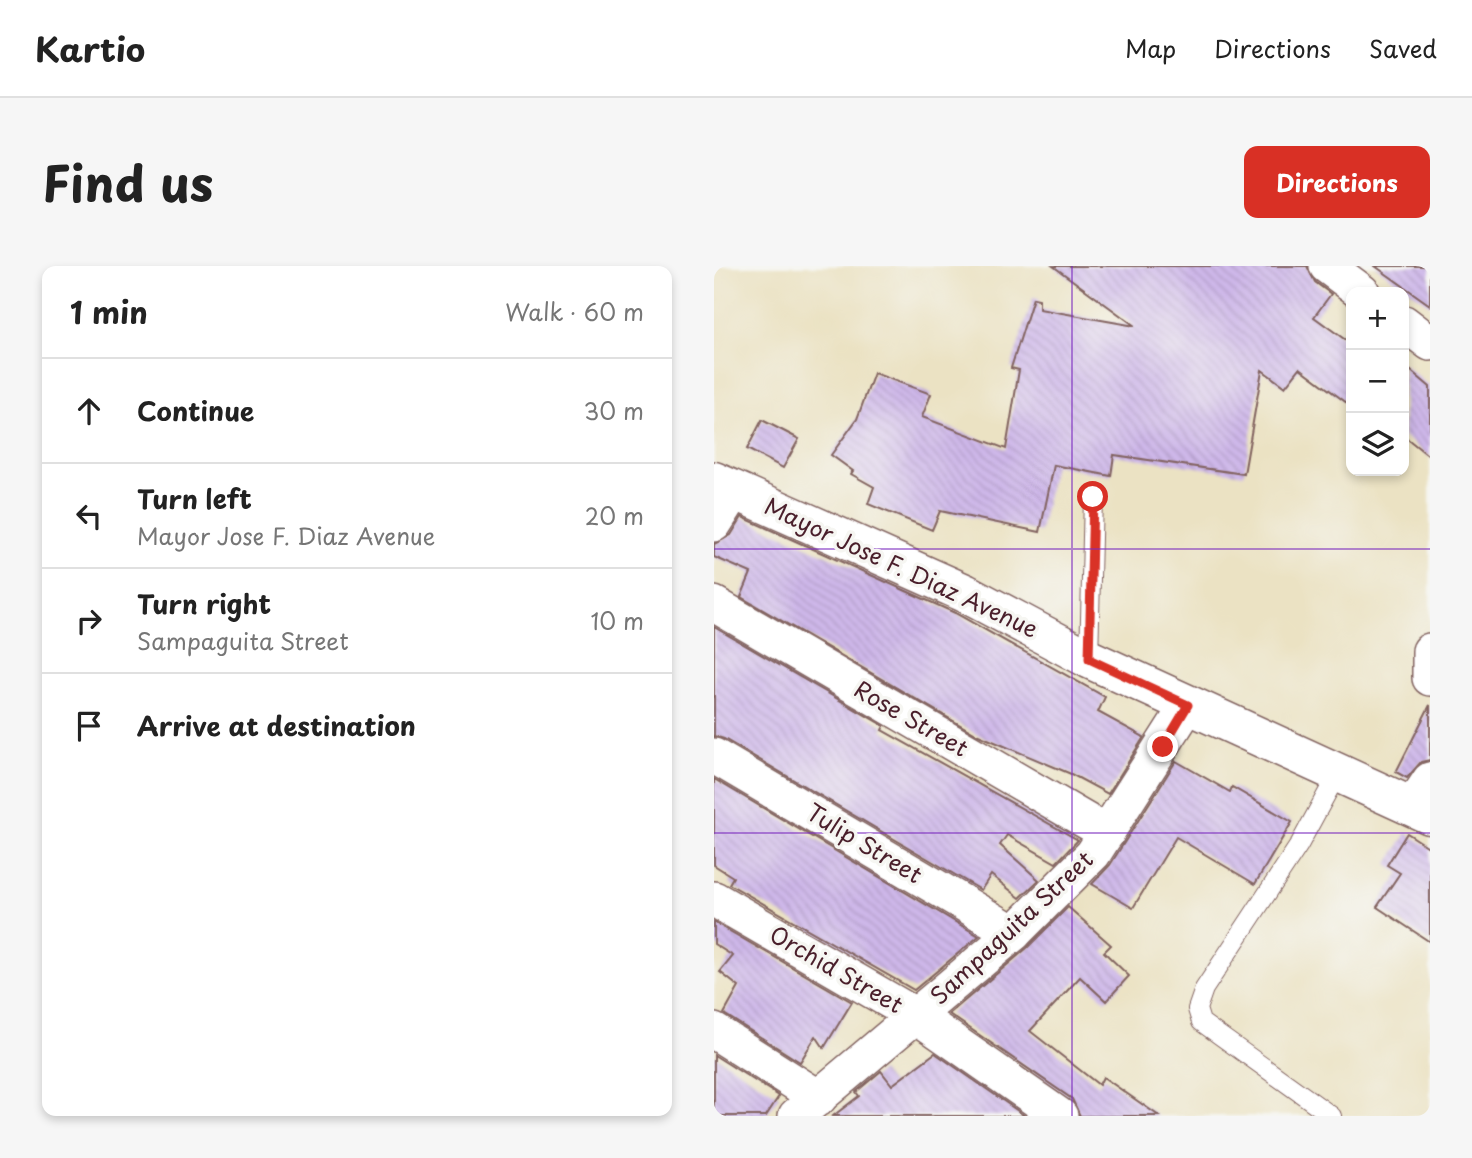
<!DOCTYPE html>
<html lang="en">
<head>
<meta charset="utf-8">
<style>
  :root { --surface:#fff; --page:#f6f6f6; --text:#222; --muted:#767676; --line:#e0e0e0; --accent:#d93025 }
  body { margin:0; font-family:"Playpen Sans",sans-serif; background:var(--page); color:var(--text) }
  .controls { position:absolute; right:21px; top:21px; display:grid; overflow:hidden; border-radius:14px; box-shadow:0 4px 10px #0003 }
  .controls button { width:63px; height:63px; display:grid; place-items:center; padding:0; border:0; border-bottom:2px solid var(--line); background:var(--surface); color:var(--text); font:35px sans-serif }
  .stop { position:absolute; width:21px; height:21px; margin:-16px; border:5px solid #d93025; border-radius:50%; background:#fff }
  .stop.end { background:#d93025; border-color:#fff; box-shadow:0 2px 7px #0008 }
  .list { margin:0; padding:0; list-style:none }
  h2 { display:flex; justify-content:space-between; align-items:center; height:91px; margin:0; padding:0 28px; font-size:30px }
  h2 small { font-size:23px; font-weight:400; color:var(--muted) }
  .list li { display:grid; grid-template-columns:46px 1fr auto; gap:21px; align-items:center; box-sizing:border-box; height:105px; padding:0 28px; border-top:2px solid var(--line) }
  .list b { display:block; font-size:26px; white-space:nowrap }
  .list p { margin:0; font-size:23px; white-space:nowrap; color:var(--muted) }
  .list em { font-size:23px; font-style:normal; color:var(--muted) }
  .icon { flex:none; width:38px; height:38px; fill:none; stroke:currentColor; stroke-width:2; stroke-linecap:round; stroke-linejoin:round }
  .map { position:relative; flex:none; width:716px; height:850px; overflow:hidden; border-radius:14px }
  header { display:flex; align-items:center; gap:42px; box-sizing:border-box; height:98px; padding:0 35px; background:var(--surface); border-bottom:2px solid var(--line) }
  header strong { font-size:33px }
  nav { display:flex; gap:38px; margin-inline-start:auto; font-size:24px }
  .intro { display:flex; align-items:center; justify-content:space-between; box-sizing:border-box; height:168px; padding:0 42px }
  h1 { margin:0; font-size:49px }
  .button { padding:18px 32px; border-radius:14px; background:var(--accent); color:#fff; font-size:24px; font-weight:700 }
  main { display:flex; gap:42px; padding:0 42px }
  aside { flex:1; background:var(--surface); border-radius:14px; box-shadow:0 4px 10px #0003 }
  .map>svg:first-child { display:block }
  .building { fill:url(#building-back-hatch) }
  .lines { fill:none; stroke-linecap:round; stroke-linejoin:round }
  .lane-casing { stroke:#826360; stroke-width:20 }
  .street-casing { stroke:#826360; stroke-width:38 }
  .secondary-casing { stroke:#826360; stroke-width:41 }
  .lane { stroke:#fff; stroke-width:18 }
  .street { stroke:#fff; stroke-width:35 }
  .secondary { stroke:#fff; stroke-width:38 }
  .route { stroke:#d93025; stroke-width:9 }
  .grid { fill:none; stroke:#7b2cbf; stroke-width:2; stroke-opacity:0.55 }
  .labels { text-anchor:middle; stroke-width:7; stroke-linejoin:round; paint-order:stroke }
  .street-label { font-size:23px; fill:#4a1f2b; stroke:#f6f6f2 }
</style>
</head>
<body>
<header>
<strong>Kartio</strong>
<nav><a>Map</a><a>Directions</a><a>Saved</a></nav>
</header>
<div class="intro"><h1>Find us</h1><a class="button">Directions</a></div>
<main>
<aside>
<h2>1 min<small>Walk · 60 m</small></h2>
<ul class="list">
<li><svg class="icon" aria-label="ahead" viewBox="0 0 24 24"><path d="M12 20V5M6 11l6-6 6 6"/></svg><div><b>Continue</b></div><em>30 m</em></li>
<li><svg class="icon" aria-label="left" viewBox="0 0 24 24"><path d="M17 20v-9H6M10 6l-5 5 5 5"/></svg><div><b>Turn left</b><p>Mayor Jose F. Diaz Avenue</p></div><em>20 m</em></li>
<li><svg class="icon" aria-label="right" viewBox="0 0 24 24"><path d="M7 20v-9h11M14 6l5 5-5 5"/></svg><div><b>Turn right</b><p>Sampaguita Street</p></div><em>10 m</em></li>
<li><svg class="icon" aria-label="arrive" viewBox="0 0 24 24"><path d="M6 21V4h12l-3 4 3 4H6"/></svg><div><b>Arrive at destination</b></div></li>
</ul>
</aside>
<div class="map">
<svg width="716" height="850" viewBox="0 0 716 850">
  <defs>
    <pattern id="building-back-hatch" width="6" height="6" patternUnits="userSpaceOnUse" patternTransform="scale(1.75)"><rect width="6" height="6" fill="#ceb7e9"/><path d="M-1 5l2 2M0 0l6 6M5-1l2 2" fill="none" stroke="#b29dc8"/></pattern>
  </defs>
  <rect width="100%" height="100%" fill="#f6f6f2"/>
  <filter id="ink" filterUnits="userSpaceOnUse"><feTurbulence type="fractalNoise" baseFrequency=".0143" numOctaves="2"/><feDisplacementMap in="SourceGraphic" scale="14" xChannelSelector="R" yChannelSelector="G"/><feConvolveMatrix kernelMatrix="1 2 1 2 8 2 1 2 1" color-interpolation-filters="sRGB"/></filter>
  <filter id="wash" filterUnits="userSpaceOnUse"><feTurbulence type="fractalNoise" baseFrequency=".00686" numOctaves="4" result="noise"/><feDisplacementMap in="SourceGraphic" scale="28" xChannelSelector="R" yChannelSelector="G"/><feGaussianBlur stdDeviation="1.57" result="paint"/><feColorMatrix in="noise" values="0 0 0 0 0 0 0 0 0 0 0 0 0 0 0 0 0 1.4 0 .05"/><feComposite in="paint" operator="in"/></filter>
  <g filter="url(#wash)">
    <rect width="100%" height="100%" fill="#ebe2c3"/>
    <g id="blocks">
      <g class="building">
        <path d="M339 0H593L601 16 617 28 600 51 637 78V140L586 102 571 121 548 104 530 208 400 189 397 210 340 199 326 266 226 245 218 264 154 238 160 221 137 208 139 205 117 189 143 153 160 107 217 128 208 151 292 183 305 104 297 102 319 32 325 33V43L421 60Z"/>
        <path d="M661 0H716V39Z"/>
        <path d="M690 99 716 121V191L690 170Z"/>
        <path d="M48 154 85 173 69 202 33 183Z"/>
        <path d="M28 251 241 347 391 431 384 446 430 471 394 528 357 508 262 468 27 331 37 307 0 291V278L17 269Z"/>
        <path d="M0 361 170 460 168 464 364 574 342 597 293 569 286 579 325 614 306 632 277 609 267 624 10 473 0 470Z"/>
        <path d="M716 439V494L707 496 693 512 682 506Z"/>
        <path d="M462 495 516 526 518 521 578 556 541 618 462 571 419 642 378 618 396 599Z"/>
        <path d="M0 513 265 670 200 724 15 618 19 611 0 599Z"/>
        <path d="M693 567 716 582V676L663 641 686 607 673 599Z"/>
        <path d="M354 641 397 679 390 686 415 710 392 735 366 711 316 765 385 819 389 811 445 850H366L358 833 235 748 313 682Z"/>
        <path d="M0 656 138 736 110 782 102 770 86 796 10 748 25 721 6 706 19 690 0 678Z"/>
        <path d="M221 787 311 850H119L145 830 142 826 167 805 178 819Z"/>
        <path d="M0 789 65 830 52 850H0Z"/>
      </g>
    </g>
  </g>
  <g filter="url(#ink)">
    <use href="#blocks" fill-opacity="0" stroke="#826360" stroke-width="2"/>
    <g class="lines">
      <g class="lane-casing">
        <g id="lane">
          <path d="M375 393 379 231"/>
          <path d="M618 850 487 756 483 743 490 723 585 579 624 507"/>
        </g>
      </g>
      <g class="street-casing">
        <g id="street">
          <path d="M613 0 648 26"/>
          <path d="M690 57 716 77"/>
          <path d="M0 258 21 225"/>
          <path d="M0 338 393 567"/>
          <path d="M716 385V412"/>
          <path d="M0 490 300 667"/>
          <path d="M698 541 716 514"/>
          <path d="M0 633 204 751 346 850"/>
          <path d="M0 765 105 832"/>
          <path d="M82 850 300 667 379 588 474 439"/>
        </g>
      </g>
      <g class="secondary-casing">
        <path id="secondary" d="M0 215 251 327 375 393 716 549"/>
      </g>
      <use href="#lane" class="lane"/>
      <use href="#street" class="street"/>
      <use href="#secondary" class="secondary"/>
    </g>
  </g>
  <g class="lines" filter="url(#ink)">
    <path class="route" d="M379 231 375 393 474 439 449 481"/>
  </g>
  <path class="grid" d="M358 0V850M0 283H716M0 567H716"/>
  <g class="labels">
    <g class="street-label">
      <text transform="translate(187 302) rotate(25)" y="8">Mayor Jose F. Diaz Avenue</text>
      <text transform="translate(197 453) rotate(30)" y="8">Rose Street</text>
      <text transform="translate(150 578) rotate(31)" y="8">Tulip Street</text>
      <text transform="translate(298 662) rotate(-43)" y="8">Sampaguita Street</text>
      <text transform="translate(122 704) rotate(30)" y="8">Orchid Street</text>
    </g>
  </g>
</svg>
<div class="controls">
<button>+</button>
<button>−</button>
<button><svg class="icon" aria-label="layers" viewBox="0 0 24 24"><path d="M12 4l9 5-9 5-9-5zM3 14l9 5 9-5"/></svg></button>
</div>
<div class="stop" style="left:379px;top:231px"></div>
<div class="stop end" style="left:449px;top:481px"></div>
</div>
</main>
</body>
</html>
